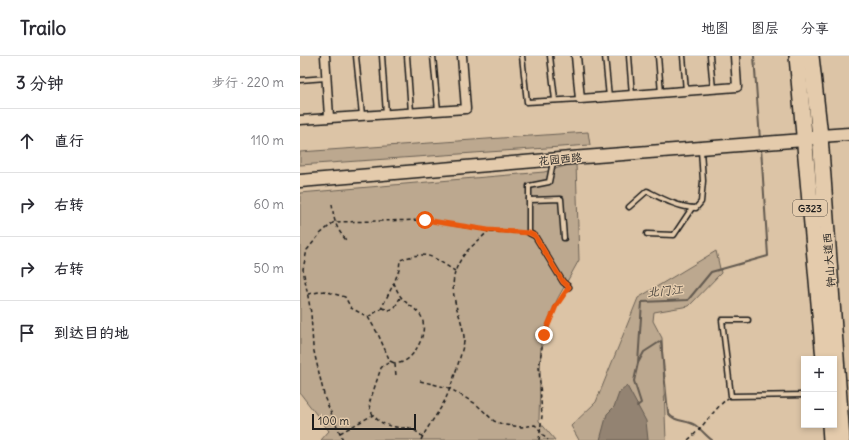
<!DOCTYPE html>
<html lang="zh">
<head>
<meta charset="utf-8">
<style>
  :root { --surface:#fff; --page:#f7f7f7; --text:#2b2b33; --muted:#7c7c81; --line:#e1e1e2 }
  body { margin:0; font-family:Delius,"LXGW WenKai TC",sans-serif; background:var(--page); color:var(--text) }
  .controls { position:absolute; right:12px; bottom:12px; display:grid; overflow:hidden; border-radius:0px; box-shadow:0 2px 6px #0003 }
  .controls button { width:36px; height:36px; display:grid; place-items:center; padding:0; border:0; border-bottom:1px solid var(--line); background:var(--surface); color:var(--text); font:20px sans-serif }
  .scale { position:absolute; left:12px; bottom:10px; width:104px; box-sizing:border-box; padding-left:4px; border:2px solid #1c1c1c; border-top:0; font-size:11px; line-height:14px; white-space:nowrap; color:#1c1c1c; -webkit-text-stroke:3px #e4cbac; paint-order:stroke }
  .stop { position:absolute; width:12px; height:12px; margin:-9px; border:3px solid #ea580c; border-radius:50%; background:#fff }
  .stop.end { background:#ea580c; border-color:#fff; box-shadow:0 1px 4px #0008 }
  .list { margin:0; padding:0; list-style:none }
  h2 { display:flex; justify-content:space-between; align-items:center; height:52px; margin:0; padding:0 16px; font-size:17px }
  h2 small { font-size:13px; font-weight:400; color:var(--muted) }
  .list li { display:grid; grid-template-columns:26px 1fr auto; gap:12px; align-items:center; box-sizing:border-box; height:64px; padding:0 16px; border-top:1px solid var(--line) }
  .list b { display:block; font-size:15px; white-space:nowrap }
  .list em { font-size:13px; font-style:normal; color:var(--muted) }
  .icon { flex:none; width:22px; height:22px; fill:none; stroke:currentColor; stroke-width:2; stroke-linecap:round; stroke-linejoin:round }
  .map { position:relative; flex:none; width:549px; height:384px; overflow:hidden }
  header { display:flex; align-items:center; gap:24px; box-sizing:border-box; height:56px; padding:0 20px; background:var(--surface); border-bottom:1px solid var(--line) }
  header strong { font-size:19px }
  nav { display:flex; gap:22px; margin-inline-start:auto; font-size:14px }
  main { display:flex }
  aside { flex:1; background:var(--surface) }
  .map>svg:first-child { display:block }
  .green { fill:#bca88f; stroke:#6c6256 }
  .water { fill:#938372; stroke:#635a50 }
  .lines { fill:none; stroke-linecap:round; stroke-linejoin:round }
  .stream { stroke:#635a50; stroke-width:2 }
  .lane-casing { stroke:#1c1c1c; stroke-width:7 }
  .street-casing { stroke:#1c1c1c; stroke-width:11 }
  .secondary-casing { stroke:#1c1c1c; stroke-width:15 }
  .highway-casing { stroke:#1c1c1c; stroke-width:18 }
  .path { stroke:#1c1c1c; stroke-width:1.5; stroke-dasharray:4 3; stroke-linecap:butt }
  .lane { stroke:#e4cbac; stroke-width:4 }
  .street { stroke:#e4cbac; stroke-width:8 }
  .secondary { stroke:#e4cbac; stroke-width:12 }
  .highway { stroke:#e4cbac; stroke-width:15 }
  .route { stroke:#ea580c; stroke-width:5 }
  .labels { text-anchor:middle; stroke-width:3; stroke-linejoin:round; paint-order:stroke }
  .shield { fill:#e4cbac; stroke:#585047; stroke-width:1 }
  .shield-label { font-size:10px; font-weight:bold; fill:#1c1c1c }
  .street-label { font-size:11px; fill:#1c1c1c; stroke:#e4cbac }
  .water-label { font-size:12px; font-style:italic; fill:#46403a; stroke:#e4cbac }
</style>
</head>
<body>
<header>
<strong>Trailo</strong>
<nav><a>地图</a><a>图层</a><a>分享</a></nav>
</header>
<main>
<aside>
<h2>3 分钟<small>步行 · 220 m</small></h2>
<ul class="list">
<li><svg class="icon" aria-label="ahead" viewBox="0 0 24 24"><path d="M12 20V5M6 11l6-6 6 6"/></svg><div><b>直行</b></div><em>110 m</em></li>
<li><svg class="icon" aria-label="right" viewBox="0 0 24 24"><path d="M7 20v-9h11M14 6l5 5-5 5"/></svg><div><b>右转</b></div><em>60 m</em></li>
<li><svg class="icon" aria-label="right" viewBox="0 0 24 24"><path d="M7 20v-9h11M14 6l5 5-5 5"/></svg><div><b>右转</b></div><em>50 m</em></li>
<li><svg class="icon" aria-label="arrive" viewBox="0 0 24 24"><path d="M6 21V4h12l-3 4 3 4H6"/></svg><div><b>到达目的地</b></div></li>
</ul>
</aside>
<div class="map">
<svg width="549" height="384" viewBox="0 0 549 384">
  <rect width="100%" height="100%" fill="#dcc4a6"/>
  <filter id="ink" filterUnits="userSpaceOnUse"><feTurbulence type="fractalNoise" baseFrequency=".025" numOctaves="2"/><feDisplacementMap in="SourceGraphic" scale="8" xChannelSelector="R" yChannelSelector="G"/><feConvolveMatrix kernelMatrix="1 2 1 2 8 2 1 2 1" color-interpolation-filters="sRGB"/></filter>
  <g filter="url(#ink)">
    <g class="green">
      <path d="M288 76 290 89 0 109V96Z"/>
      <path d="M276 107 279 204 258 242 241 283 239 365 255 384H21L29 375 0 337V137L244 116Z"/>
      <path d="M416 195 421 217 389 250 354 256 353 265 362 282 366 384H279L271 370 296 346 338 242Z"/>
    </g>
    <path class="water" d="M327 330 346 365 348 384H300L307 358 314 351 319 337Z"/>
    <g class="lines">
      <g class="stream">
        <path d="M454 0 460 84"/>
        <path d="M337 350 341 347 334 325 338 307"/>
        <path d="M412 384C406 380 401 373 395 369 386 364 374 366 368 357L361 285 344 296 338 307 342 246 388 244 411 216 468 200 461 92"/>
      </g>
      <g class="lane-casing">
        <g id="lane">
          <path d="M56 0 62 59"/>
          <path d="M82 0 86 58"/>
          <path d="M107 0 111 56"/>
          <path d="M133 0 138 55"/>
          <path d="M222 0 227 46 280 43"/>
          <path d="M250 0 255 44"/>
          <path d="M305 0 309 41"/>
          <path d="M329 0 332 39"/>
          <path d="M358 0 361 37"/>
          <path d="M383 0 386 35"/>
          <path d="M410 0 413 33"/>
          <path d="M0 24 26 22"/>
          <path d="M253 106 249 126 229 130V177L235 180 263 226 269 231"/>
          <path d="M229 144 261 143 264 182"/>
          <path d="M329 151 347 135C361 142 379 152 396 152L401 146 403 125 401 94"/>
          <path d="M347 178 374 179 392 152"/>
          <path d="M448 264H422L431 340 504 339"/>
        </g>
      </g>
      <g class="street-casing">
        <g id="street">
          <path d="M25 0 29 61"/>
          <path d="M276 0 280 43 437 31 435 0"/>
          <path d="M0 64 166 53 162 0"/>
        </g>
      </g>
      <g class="secondary-casing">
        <path id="secondary" d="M0 125 271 102 504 84 520 80 549 78"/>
      </g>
      <g class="highway-casing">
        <g id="highway">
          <path d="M497 0 524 303"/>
          <path d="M511 0 520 80 542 384"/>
          <path d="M530 369 531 384"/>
        </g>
      </g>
      <g class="path">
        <path d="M32 148C34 164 35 171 46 184"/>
        <path d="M8 238 24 235 45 241 51 252 68 261 78 278 90 305 92 306"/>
        <path d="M82 252 90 254 95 251 100 242"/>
        <path d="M68 261 81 253 94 227"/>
        <path d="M95 308 96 320"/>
        <path d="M120 325 149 332 176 348 194 365 205 369 222 371 235 369C241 374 242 380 248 384"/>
        <path d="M40 377 73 359"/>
        <path d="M123 381C119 378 114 373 110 372 107 371 104 372 101 372 85 370 72 365 69 348L81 312 84 309 92 306C98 309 104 306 109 302 119 293 128 273 121 260 117 253 106 248 101 241 98 237 96 232 94 227L99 214 100 204C128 194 131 200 155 215"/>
        <path d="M43 384 25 343 13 291 11 257 3 213 7 194 20 178 34 166 125 164 188 175 223 177"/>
        <path d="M121 384C128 369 139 357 146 342 153 326 160 303 164 286 165 278 160 261 157 253 150 230 152 212 168 194 175 187 182 182 188 175"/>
        <path d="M239 384 242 360 239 311 244 279 256 250 266 236"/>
        <path d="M388 384C403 372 412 355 428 342"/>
      </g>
      <use href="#lane" class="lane"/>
      <use href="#street" class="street"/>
      <use href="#secondary" class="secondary"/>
      <use href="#highway" class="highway"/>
    </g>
  </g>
  <g class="lines" filter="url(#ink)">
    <path class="route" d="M125 164 188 174 229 177 235 180 263 226 269 231 256 250 244 279"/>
  </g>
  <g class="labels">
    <rect class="shield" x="493" y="144" width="34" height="16" rx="3"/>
    <g class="shield-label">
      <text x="510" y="156">G323</text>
    </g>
    <g class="street-label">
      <text transform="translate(260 103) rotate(-5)" y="4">花园西路</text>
      <text transform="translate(529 204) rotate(-94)" y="4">钟山大道西</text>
    </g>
    <g class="water-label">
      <text transform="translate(365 235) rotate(-5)" y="4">北门江</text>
    </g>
  </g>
</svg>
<div class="controls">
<button>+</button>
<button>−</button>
</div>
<div class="scale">100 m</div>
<div class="stop" style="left:125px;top:164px"></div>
<div class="stop end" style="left:244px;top:279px"></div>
</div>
</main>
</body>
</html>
